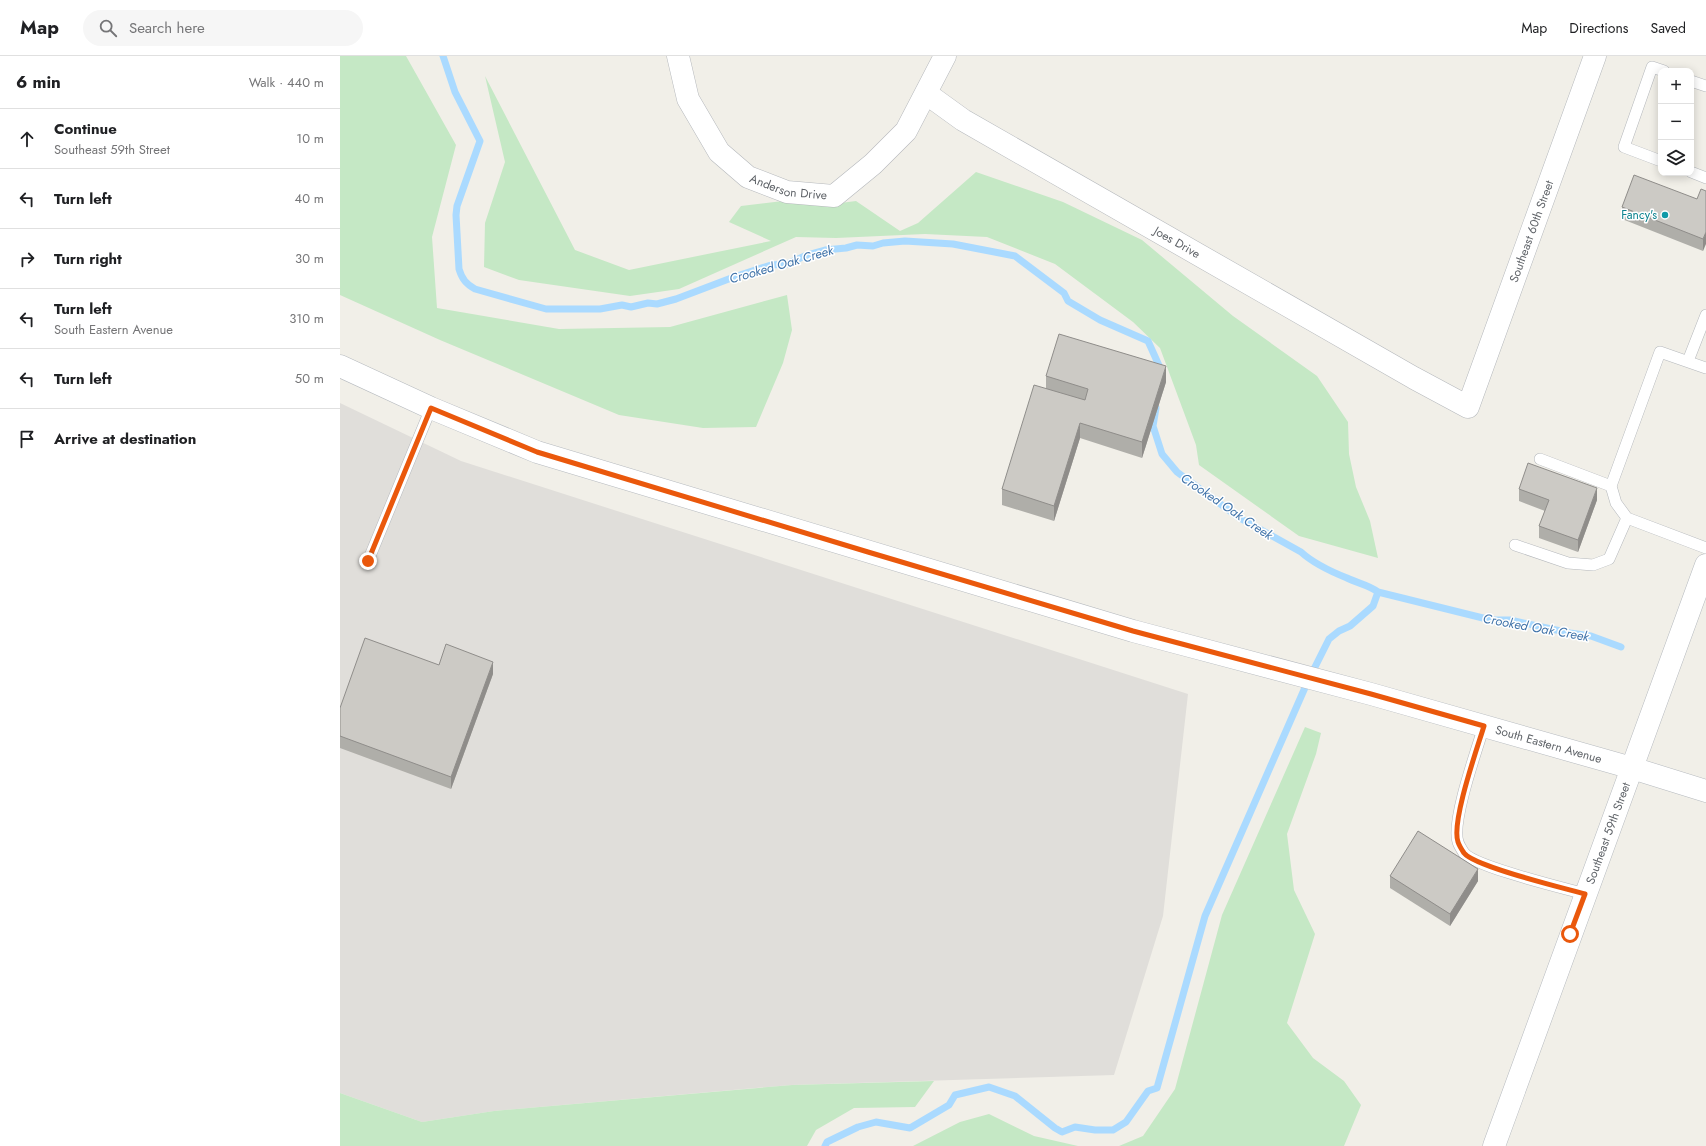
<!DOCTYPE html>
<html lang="en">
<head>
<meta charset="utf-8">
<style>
  :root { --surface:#fff; --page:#f6f6f6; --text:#202124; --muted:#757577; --line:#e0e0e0 }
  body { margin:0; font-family:Jost,sans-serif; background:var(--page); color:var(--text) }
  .controls { position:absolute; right:12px; top:12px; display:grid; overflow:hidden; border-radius:8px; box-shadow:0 2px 10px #0003 }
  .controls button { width:36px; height:36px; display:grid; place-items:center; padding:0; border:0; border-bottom:1px solid var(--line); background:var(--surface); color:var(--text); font:20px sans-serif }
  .stop { position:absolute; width:12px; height:12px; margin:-9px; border:3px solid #ea580c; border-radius:50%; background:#fff }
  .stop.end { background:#ea580c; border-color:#fff; box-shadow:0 1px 4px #0008 }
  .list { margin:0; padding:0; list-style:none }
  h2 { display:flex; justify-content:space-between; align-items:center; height:52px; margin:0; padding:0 16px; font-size:17px }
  h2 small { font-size:13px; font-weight:400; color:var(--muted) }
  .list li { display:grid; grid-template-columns:26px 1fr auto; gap:12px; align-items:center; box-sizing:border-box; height:60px; padding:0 16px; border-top:1px solid var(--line) }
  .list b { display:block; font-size:15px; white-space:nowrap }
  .list p { margin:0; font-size:13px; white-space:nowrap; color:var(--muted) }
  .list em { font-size:13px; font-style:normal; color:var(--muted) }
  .icon { flex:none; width:22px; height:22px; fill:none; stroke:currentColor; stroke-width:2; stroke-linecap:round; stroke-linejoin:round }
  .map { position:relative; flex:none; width:1366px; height:1090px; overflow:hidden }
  header { display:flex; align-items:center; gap:24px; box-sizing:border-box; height:56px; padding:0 20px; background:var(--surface); border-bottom:1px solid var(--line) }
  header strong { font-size:19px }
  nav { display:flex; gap:22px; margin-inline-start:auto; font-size:14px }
  .search { width:280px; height:36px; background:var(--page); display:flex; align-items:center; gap:10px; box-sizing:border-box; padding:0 14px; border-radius:22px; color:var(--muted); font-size:15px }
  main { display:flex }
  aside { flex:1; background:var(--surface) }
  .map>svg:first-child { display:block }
  .industrial { fill:#e0deda }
  .green { fill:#c5e8c5 }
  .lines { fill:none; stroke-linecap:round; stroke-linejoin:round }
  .stream { stroke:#aadaff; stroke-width:7 }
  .service-casing { stroke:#b5b8bc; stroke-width:12 }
  .minor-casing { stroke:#b5b8bc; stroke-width:23 }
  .secondary-casing { stroke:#b6babf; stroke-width:23 }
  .service { stroke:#fff; stroke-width:11 }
  .minor { stroke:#fff; stroke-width:22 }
  .secondary { stroke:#fff; stroke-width:22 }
  .wall { fill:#afaea9 }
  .shaded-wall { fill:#8f8d8a }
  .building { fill:#cccac5; stroke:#8f8d8a }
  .route { stroke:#ea580c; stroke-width:5 }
  .culture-dot { fill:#0f9aa8; stroke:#fff; stroke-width:1.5 }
  .labels { text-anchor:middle; stroke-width:3; stroke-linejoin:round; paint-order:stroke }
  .street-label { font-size:12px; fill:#5f6368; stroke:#fff }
  .culture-label { font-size:12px; fill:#0d838f; stroke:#fff; text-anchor:end }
  .water-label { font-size:13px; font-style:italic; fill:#4174aa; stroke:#fff }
</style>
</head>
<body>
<header>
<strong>Map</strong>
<div class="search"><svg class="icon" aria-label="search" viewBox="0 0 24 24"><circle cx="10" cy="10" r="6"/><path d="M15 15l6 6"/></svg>Search here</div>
<nav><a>Map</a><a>Directions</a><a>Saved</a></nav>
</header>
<main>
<aside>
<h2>6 min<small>Walk · 440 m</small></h2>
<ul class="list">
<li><svg class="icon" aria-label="ahead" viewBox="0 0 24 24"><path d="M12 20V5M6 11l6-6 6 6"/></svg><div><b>Continue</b><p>Southeast 59th Street</p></div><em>10 m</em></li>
<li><svg class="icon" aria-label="left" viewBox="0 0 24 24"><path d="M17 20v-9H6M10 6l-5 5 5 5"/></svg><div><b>Turn left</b></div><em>40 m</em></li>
<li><svg class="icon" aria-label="right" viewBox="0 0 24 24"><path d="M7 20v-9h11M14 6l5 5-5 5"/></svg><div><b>Turn right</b></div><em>30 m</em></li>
<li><svg class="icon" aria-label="left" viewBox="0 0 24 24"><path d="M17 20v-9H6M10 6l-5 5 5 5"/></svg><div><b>Turn left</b><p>South Eastern Avenue</p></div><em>310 m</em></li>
<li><svg class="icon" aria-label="left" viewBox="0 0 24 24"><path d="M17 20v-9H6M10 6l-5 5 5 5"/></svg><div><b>Turn left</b></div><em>50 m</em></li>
<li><svg class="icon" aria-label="arrive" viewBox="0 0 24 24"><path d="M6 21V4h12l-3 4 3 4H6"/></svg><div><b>Arrive at destination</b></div></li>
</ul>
</aside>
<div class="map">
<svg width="1366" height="1090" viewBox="0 0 1366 1090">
  <rect width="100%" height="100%" fill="#f1efe8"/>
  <path class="industrial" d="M0 347 121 405 848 638 823 860 774 1019 451 1029 154 1055 82 1066 0 1037Z"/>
  <g class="green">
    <path d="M0 0H66L116 89 92 181 97 252 219 273 330 271 447 239 452 274 443 307 416 371 363 372 279 359 100 284 0 239Z"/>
    <path d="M145 20 235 194 289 214 431 185 389 166 401 150 443 145 477 150 516 145 560 175 578 167 636 116 723 146 802 184 893 260 977 320 1008 366 1009 398 1016 431 1030 465 1038 502 959 480 859 409 856 389 820 292 793 266 715 208 647 181 585 178 496 182 456 181 339 233 290 240 179 224 144 211 145 167 165 106Z"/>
    <path d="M965 671 981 677 976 698 947 778 954 834 975 878 947 967 973 1002 1004 1025 1021 1049 1004 1090H779L803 1080 835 1033 882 859Z"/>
    <path d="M594 1025 575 1051 514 1052 476 1074 467 1090H0V1037L82 1066 154 1055 452 1029Z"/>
    <path d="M649 1058 694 1080 738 1090H573L620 1066Z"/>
  </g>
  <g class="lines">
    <g class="stream">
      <path d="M103 0 115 36 140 85 117 150 116 159 119 213C122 223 126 228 135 233L206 253H260L282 249 291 251 308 247 317 248 336 243 394 221 431 209 447 208 467 199 485 194 506 192 517 189 533 190 543 187 565 185 613 188 675 200 724 237 728 245 760 264 808 285 821 314V316"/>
      <path d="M816 352 813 370 822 398 837 416 898 461 961 496C973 507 992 516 1007 522 1017 527 1029 529 1038 536L1151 564H1170L1230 577 1251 580 1281 591"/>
      <path d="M485 1090 487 1086 518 1071 536 1066 570 1072 609 1049 615 1039 649 1031 675 1040 715 1072 722 1076 735 1071 755 1074H773L786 1066 808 1035 817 1032 865 860 967 627 989 583 999 575 1010 570 1033 550 1038 536"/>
    </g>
    <g class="service-casing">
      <g id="service">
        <path d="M1351 25 1366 30"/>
        <path d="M1321 105 1284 91 1312 11 1324 15"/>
        <path d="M1351 116 1366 122"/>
        <path d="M1348 305 1366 259"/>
        <path d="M1366 312 1320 296 1271 430 1276 447 1287 462 1366 492"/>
        <path d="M1200 403 1271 430"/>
        <path d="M1175 489 1228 507 1253 509 1269 503 1287 462"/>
        <path d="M28 505 91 352"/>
        <path d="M1144 670C1137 693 1111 766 1118 786 1119 789 1122 794 1124 797 1135 811 1224 832 1245 838"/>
      </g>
    </g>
    <g class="minor-casing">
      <g id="minor">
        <path id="s1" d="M338 0 348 43 379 96 408 121 447 136 494 140 533 108 566 75 605 0"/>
        <path id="s2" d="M587 38 623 64 1074 322 1128 351 1255 0"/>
      </g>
    </g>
    <g class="secondary-casing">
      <g id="secondary">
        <path id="s3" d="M0 310 91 352 197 396 793 575 1031 638 1292 712 1366 735"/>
        <path id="s4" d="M1154 1090 1366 509"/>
      </g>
    </g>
    <use href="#service" class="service"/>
    <use href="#minor" class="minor"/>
    <use href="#secondary" class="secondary"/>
  </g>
  <g class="wall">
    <path d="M1366 135 1363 195 1282 163V151L1357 143Z"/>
    <path d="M706 320 826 326 802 402 740 382 714 465 662 449V433L706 332Z"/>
    <path d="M1179 433 1257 444 1238 496 1199 482V470L1205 455 1179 445Z"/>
    <path d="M99 609 153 618 111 733 0 692V652Z"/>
    <path d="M1050 820 1138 825 1110 870 1050 832Z"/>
  </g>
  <g class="shaded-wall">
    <path d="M1366 176V188L1363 195V183Z"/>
    <path d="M826 310V326L802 402V386Z"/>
    <path d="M740 367V382L714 465V450Z"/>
    <path d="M1257 432V444L1238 496V484Z"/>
    <path d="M153 606V618L111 733V721Z"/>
    <path d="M1138 813V825L1110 870V858Z"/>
  </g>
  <g class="building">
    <path d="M1294 119 1357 143 1361 133 1366 135V176L1363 183 1282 151Z"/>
    <path d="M719 278 826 310 802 386 740 367 714 450 662 433 694 329 745 344 748 333 706 320Z"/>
    <path d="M1188 407 1257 432 1238 484 1199 470 1209 444 1179 433Z"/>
    <path d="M25 582 99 609 106 588 153 606 111 721 0 680V652Z"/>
    <path d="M1078 775 1138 813 1110 858 1050 820Z"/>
  </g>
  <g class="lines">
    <path class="route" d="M28 505 91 352 197 396 528 496 793 575 1031 638 1144 670C1137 693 1111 766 1118 786 1119 789 1122 794 1124 797 1135 811 1224 832 1245 838L1230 878"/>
  </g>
  <circle class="culture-dot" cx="1325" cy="159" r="4"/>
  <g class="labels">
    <g class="street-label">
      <text dy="4" stroke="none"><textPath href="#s1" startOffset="186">Anderson Drive</textPath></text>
      <text dy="4" stroke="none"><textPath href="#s2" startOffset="812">Southeast 60th Street</textPath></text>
      <text dy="4" stroke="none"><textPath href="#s2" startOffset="291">Joes Drive</textPath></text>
      <text dy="4" stroke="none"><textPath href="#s3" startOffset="1268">South Eastern Avenue</textPath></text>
      <text dy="4" stroke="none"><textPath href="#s4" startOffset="333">Southeast 59th Street</textPath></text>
    </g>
    <g class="culture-label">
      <text x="1317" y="163">Fancy's</text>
    </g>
    <g class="water-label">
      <text transform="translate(441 208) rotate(-16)" y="5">Crooked Oak Creek</text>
      <text transform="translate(887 450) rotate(34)" y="5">Crooked Oak Creek</text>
      <text transform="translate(1196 571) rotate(10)" y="5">Crooked Oak Creek</text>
    </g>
  </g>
</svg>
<div class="controls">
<button>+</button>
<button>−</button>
<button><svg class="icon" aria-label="layers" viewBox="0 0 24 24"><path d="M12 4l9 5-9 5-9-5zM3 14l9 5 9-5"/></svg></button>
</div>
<div class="stop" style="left:1230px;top:878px"></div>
<div class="stop end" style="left:28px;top:505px"></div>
</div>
</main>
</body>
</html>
